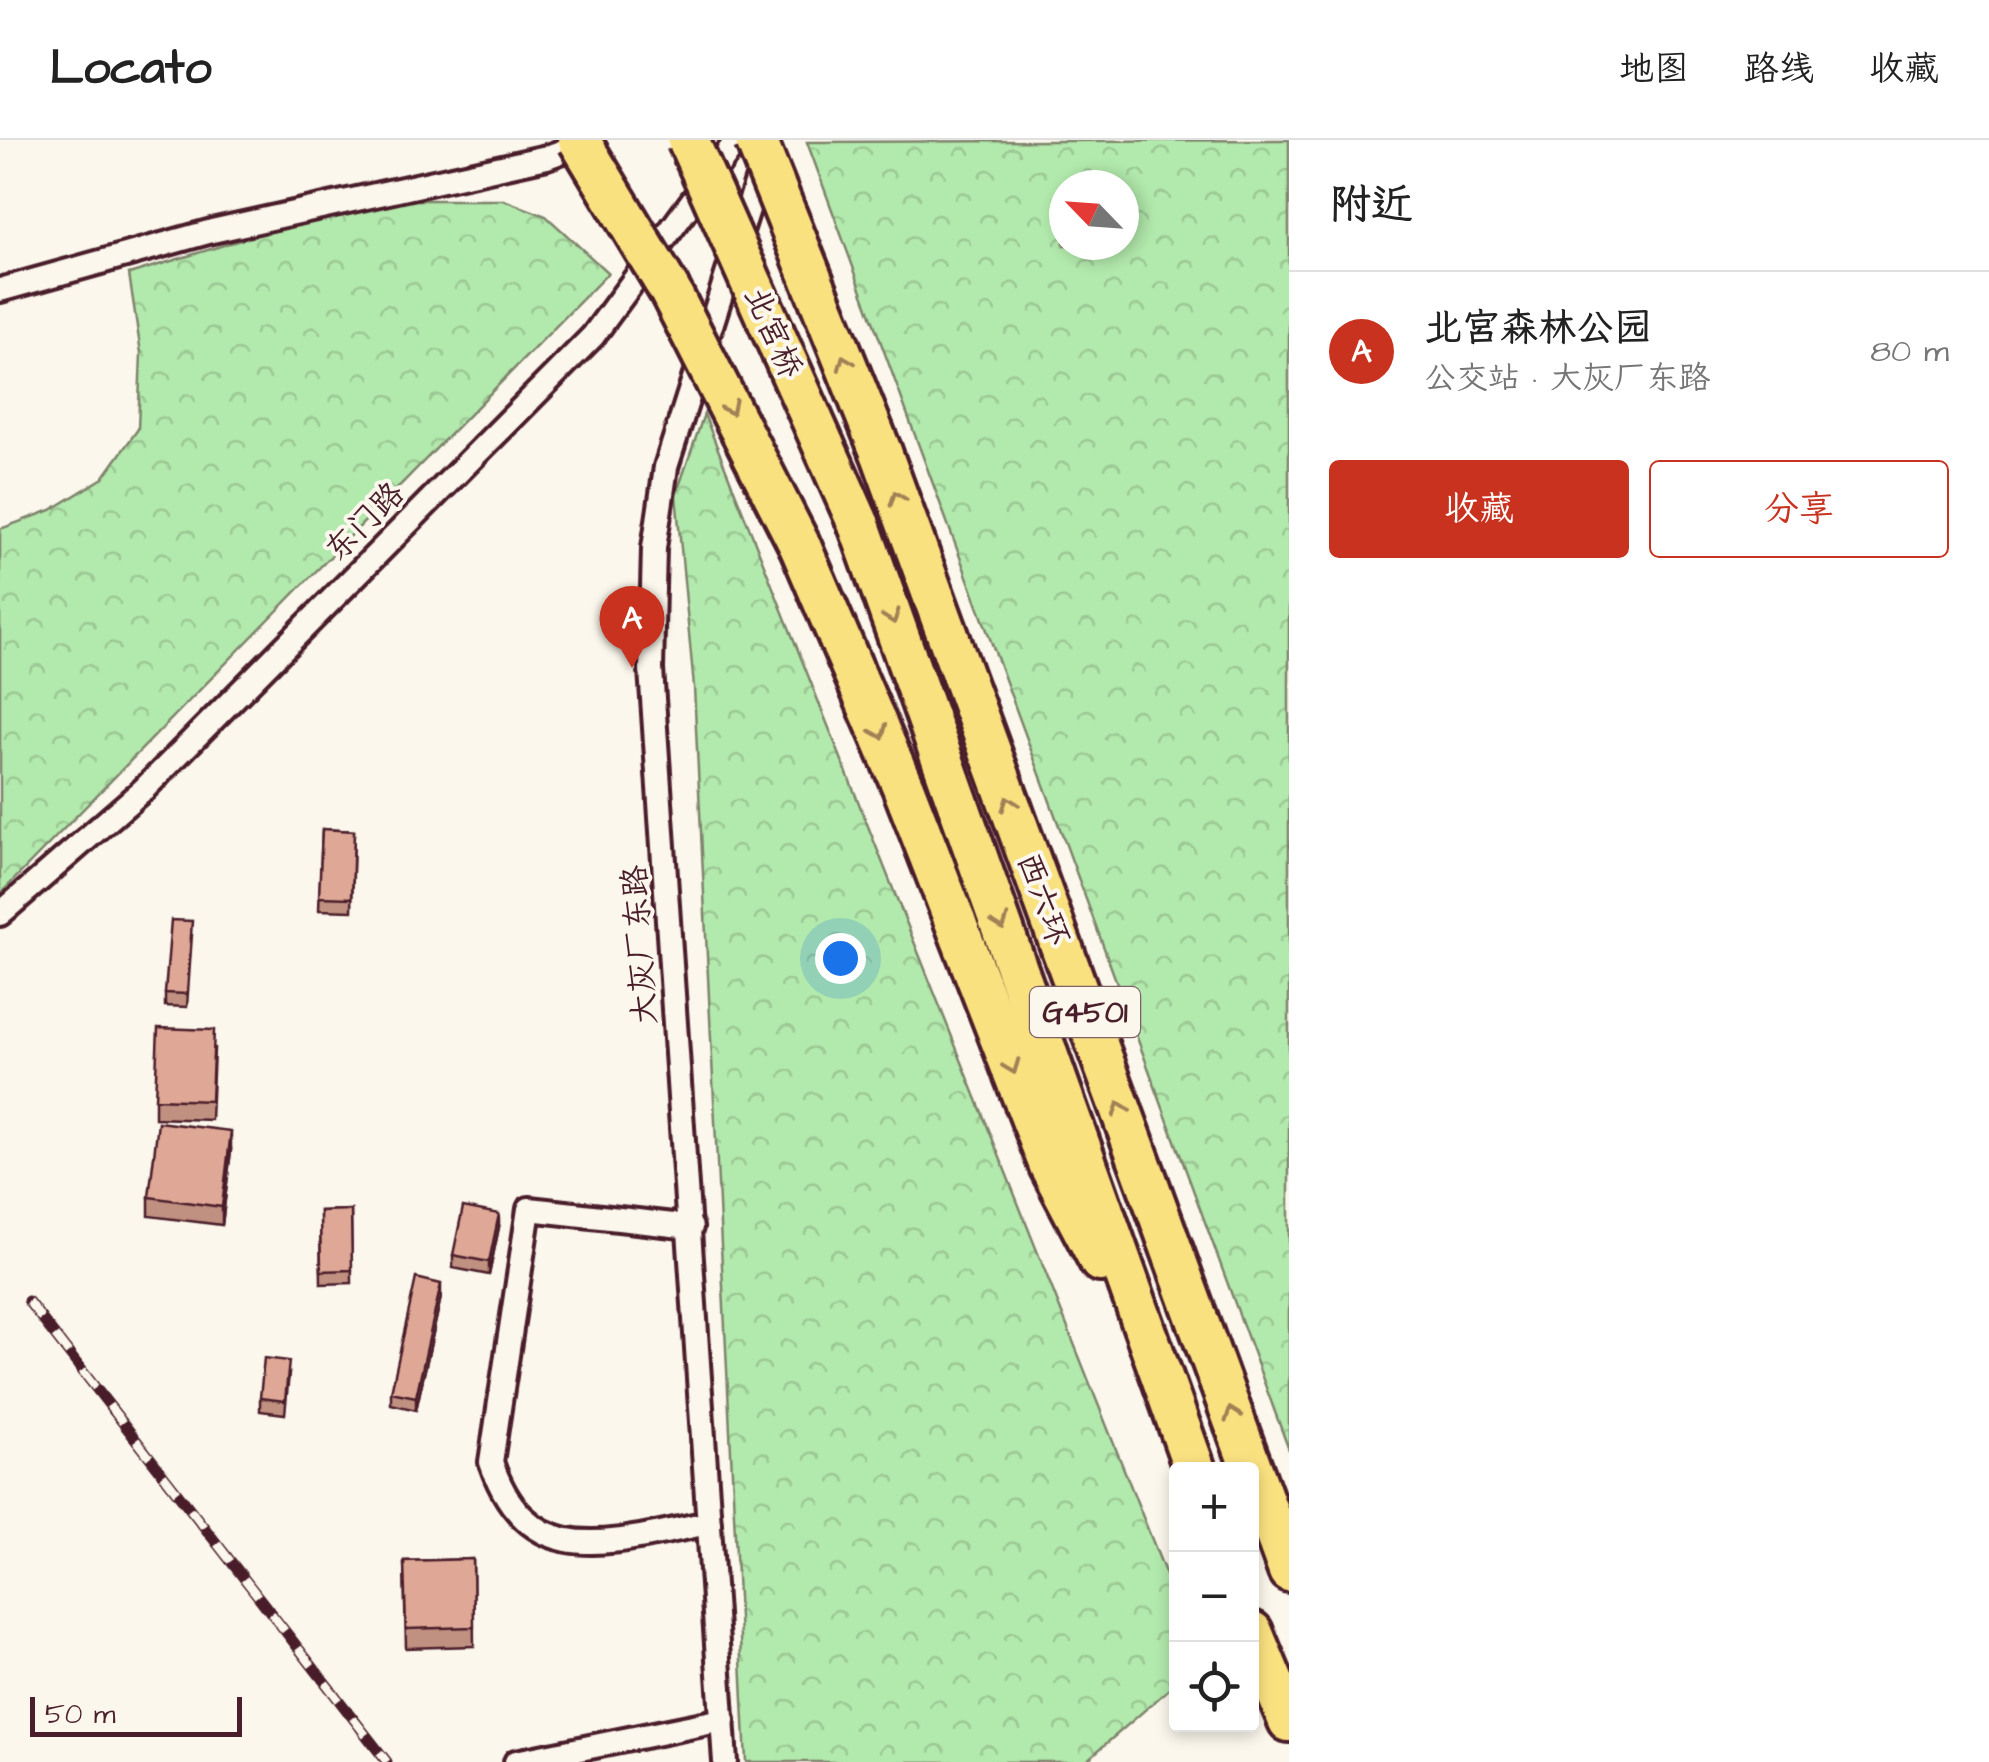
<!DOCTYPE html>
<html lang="zh">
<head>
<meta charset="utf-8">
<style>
  :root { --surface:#fff; --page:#f2f2f2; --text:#222; --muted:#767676; --line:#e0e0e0; --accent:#c8321e }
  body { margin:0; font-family:"Architects Daughter","LXGW WenKai TC",sans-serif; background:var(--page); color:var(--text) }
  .controls { position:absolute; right:30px; bottom:30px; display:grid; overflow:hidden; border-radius:10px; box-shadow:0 5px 15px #0003 }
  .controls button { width:90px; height:90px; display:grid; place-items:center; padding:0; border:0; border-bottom:2px solid var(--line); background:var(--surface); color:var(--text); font:50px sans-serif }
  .compass { position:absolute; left:1049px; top:30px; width:90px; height:90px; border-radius:50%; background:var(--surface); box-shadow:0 5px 15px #0003; rotate:295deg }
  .scale { position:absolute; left:30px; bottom:25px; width:212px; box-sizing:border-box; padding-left:10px; border:5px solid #4a1f2b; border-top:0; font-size:28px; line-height:35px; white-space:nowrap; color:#4a1f2b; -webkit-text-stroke:8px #fbf7ec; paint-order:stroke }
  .you { position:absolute; left:840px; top:818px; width:35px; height:35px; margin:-25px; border:8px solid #fff; border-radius:50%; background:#1a73e8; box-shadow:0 0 0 15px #1a73e833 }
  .badge { display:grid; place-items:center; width:65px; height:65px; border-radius:50%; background:var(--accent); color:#fff; font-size:32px; font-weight:700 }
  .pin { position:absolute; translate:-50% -82px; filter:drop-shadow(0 2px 5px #0008) }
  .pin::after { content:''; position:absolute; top:52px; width:35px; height:30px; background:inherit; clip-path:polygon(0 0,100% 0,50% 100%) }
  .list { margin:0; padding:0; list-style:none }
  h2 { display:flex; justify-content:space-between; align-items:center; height:130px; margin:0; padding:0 40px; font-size:42px }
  h2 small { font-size:32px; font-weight:400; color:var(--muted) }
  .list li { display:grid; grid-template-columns:65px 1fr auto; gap:30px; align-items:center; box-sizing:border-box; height:160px; padding:0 40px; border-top:2px solid var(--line) }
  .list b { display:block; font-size:38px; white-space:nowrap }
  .list p { margin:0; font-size:32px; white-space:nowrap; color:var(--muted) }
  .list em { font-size:32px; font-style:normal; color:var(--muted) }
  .actions { display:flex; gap:20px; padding:30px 40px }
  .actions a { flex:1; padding:22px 0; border:2px solid var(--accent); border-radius:10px; text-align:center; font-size:35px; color:var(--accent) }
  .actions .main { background:var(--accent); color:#fff }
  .icon { flex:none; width:55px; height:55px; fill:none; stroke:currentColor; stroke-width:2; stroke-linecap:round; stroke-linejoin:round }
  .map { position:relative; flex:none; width:1289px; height:1622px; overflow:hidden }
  header { display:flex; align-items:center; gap:60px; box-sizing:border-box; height:140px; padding:0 50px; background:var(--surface); border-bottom:2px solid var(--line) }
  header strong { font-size:48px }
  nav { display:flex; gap:55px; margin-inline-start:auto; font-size:35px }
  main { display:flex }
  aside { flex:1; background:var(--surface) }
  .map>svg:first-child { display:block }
  .forest { fill:url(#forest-crowns); stroke:#7e846c; stroke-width:2.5; fill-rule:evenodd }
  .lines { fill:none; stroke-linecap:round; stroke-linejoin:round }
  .street-casing { stroke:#4a1f2b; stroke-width:30 }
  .highway-casing { stroke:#4a1f2b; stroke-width:48 }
  .street { stroke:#fbf7ec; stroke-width:22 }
  .highway { stroke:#fae180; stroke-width:40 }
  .rail-casing { stroke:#4a1f2b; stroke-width:11 }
  .rail { stroke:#fbf7ec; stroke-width:8; stroke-dasharray:22; stroke-linecap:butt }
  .highway-bridge-casing { stroke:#4a1f2b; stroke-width:48; stroke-linecap:butt }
  .highway-bridge { stroke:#fae180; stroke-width:40 }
  .wall { fill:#c09081; stroke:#4a1f2b; stroke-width:2.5 }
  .shaded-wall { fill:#9c7669; stroke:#4a1f2b; stroke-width:2.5 }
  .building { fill:#dfa896; stroke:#4a1f2b; stroke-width:2.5 }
  .oneway { stroke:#a28056 }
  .labels { text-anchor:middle; stroke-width:8; stroke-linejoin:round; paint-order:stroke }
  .shield { fill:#fbf7ec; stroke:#7f6065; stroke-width:2.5 }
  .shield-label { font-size:30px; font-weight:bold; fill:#4a1f2b }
  .street-label { font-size:32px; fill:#4a1f2b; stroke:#fbf7ec }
</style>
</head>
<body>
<header>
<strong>Locato</strong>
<nav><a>地图</a><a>路线</a><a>收藏</a></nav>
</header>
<main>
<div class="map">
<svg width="1289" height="1622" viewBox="0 0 1289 1622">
  <defs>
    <pattern id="forest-crowns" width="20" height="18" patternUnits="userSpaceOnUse" patternTransform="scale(2.5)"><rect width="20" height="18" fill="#b2e9ac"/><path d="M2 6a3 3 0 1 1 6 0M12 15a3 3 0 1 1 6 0" fill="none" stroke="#9bc794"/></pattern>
  </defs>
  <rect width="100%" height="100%" fill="#fbf7ec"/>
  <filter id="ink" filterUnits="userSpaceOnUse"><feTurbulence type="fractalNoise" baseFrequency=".01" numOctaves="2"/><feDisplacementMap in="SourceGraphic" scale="20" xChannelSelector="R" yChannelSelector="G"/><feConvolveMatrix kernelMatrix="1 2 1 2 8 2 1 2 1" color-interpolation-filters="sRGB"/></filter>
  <g filter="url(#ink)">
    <g class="forest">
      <path d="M1289 0V1310L807 2ZM1124 45V105H1064V45Z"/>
      <path d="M415 60H504L546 76 608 133 0 754V389L51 370 103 338 138 289 141 213 129 134 319 76Z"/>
      <path d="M704 274 1176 1460V1543L1085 1622H746L694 547 676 355Z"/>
    </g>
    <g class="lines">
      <g class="street-casing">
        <g id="street">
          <path d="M0 150 212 91 547 17 588 2"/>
          <path d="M0 774 144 649 593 196 737 0"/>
          <path d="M691 1087 529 1069 491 1322C529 1436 617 1400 709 1383"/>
          <path d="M516 1622 723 1580"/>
          <path d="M725 1622 651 529 654 408 666 327 763 22"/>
        </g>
      </g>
      <g class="highway-casing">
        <g id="highway">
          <path d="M881 312 1289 1431"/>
          <path d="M859 385 1195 1330"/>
          <path d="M800 406 903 647 1050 1026 1100 1121"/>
          <path d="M1252 1492 1289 1581"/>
        </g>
      </g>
      <use href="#street" class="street"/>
      <use href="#highway" class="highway"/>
      <g class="rail-casing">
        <path id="rail" d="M28 1161 387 1622"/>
      </g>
      <use href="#rail" class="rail"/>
      <g class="highway-bridge-casing">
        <g id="highway-bridge">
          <path d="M579 0 670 151 800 406"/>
          <path d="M688 0 859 385"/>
          <path d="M756 0 881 312"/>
        </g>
      </g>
      <use href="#highway-bridge" class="highway-bridge"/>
    </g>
    <g class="wall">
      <path d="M322 689 354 691 352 771 319 770Z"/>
      <path d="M192 794 187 867 165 866V853Z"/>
      <path d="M214 909 211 980 155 978V959Z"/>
      <path d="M231 1010 222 1085 149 1076V1057Z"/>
      <path d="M351 1070 352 1143 321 1144 320 1071Z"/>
      <path d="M499 1087 489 1135 453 1128V1115Z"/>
      <path d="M441 1157 416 1270 391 1264V1252Z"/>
      <path d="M289 1234 285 1274 260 1271V1258Z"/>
      <path d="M473 1419 474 1506 406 1508 404 1421Z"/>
    </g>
    <g class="shaded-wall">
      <path d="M231 991V1010L222 1085V1067Z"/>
      <path d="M499 1074V1087L489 1135V1122Z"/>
      <path d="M441 1144V1157L416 1270V1257Z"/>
    </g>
    <g class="building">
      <path d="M322 689 354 691 352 758 319 757Z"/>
      <path d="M171 780 192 781 187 854 165 853Z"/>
      <path d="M158 888 214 890 211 961 155 959Z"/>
      <path d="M158 982 231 991 222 1067 149 1057Z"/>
      <path d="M463 1067 499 1074 489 1122 453 1115Z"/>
      <path d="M351 1070 352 1130 321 1131 320 1071Z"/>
      <path d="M416 1138 441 1144 416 1257 391 1252Z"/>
      <path d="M264 1218 289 1221 285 1261 260 1258Z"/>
      <path d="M473 1419 474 1487 406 1489 404 1421Z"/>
    </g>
    <defs><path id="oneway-chevron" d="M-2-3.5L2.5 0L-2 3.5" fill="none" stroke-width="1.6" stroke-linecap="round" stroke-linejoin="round" transform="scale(2.5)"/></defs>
    <g class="oneway">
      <use href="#oneway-chevron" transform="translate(845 222) rotate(-112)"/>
      <use href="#oneway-chevron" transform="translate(730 268) rotate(64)"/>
      <use href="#oneway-chevron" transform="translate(897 358) rotate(-110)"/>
      <use href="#oneway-chevron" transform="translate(892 477) rotate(70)"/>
      <use href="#oneway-chevron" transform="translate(880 592) rotate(67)"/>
      <use href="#oneway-chevron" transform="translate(1009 663) rotate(-110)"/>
      <use href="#oneway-chevron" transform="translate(1001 783) rotate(70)"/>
      <use href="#oneway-chevron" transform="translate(1012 927) rotate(69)"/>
      <use href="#oneway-chevron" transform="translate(1120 969) rotate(-110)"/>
      <use href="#oneway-chevron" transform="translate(1232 1274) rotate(-110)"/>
    </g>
  </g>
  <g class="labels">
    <rect class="shield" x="1030" y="847" width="110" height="50" rx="8"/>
    <g class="shield-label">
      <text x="1085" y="882">G4501</text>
    </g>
    <g class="street-label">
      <text transform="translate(774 192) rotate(66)" y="11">北宫桥</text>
      <text transform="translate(364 381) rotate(-45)" y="11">东门路</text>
      <text transform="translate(1044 759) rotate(70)" y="11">西六环</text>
      <text transform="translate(639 805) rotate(-94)" y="11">大灰厂东路</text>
    </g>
  </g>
</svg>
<div class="controls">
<button>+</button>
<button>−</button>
<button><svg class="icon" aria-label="locate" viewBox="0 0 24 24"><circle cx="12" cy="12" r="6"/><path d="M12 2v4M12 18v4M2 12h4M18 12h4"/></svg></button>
</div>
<svg class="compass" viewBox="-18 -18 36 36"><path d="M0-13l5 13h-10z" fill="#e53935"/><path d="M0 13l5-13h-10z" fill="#767676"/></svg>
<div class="scale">50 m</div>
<div class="you"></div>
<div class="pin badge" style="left:632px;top:528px">A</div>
</div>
<aside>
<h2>附近<small></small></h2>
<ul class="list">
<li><span class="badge">A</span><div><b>北宫森林公园</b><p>公交站 · 大灰厂东路</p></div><em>80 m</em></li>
</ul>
<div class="actions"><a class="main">收藏</a><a>分享</a></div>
</aside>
</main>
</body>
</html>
